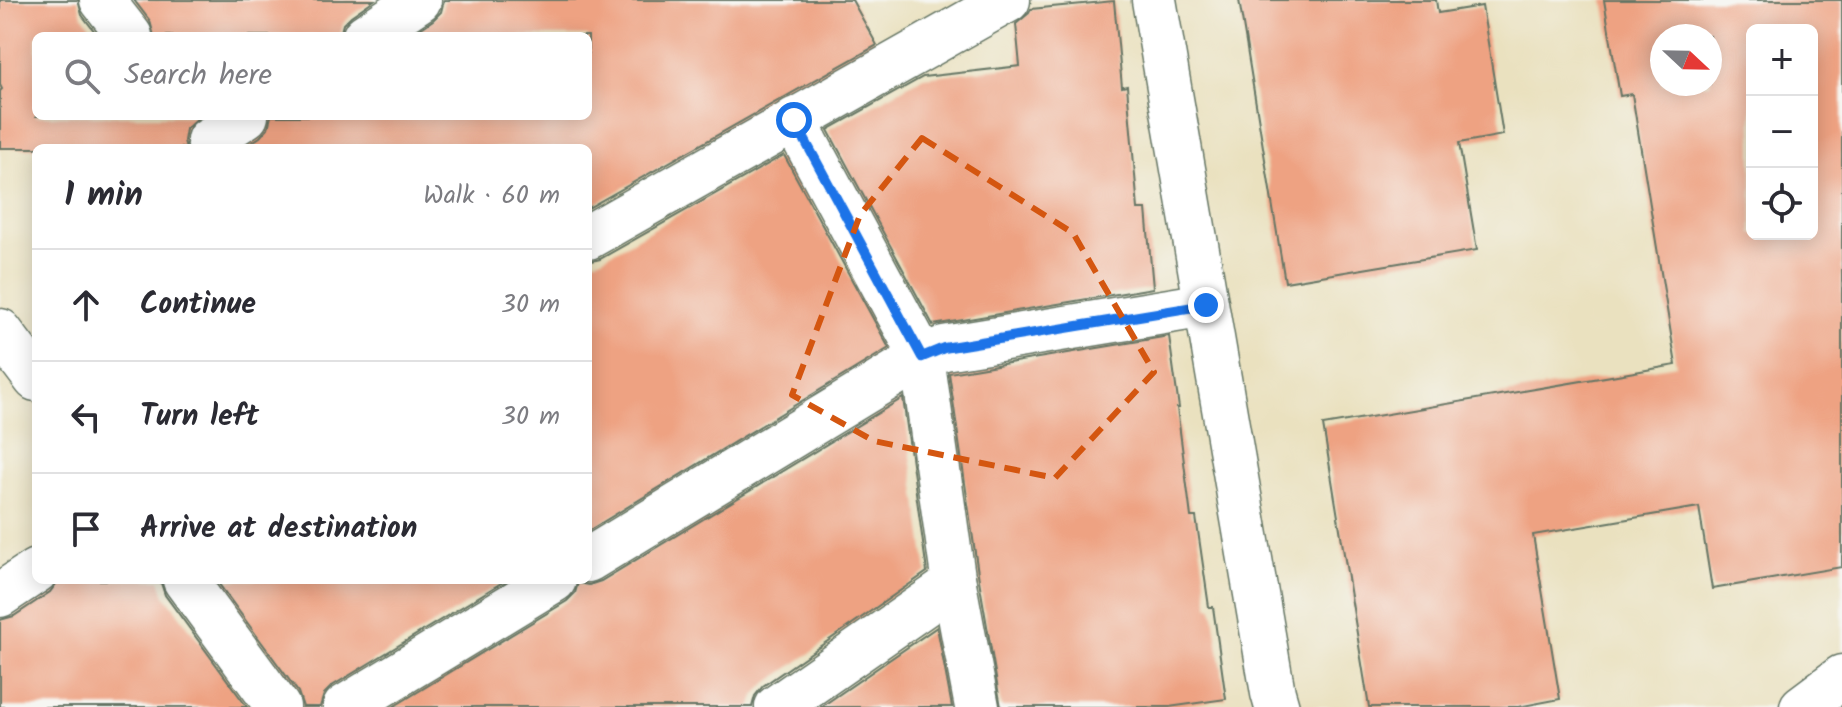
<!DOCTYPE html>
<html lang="en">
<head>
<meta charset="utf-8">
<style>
  :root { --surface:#fff; --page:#f7f7f7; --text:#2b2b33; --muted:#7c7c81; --line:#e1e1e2 }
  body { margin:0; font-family:Kalam,sans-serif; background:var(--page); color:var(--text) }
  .controls { position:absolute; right:24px; top:24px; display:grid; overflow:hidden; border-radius:12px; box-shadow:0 4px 20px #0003 }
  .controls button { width:72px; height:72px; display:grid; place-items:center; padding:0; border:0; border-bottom:2px solid var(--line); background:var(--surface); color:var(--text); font:40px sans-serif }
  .compass { position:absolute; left:1650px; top:24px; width:72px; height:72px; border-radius:50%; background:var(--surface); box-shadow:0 4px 20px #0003; rotate:112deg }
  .stop { position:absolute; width:24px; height:24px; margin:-18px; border:6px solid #1a73e8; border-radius:50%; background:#fff }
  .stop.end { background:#1a73e8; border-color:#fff; box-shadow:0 2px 8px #0008 }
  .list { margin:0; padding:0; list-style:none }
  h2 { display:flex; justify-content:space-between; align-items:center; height:104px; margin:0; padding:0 32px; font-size:34px }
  h2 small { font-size:26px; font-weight:400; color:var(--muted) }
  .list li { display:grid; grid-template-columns:52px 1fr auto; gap:24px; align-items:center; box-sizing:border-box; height:112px; padding:0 32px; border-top:2px solid var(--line) }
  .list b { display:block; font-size:30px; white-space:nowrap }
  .list em { font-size:26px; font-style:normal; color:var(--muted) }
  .icon { flex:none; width:44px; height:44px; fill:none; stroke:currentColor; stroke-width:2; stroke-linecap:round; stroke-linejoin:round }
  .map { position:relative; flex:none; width:1842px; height:707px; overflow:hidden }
  .search { position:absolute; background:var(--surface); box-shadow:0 4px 20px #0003; left:32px; top:32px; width:560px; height:88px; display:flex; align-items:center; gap:20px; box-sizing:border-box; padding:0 28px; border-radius:12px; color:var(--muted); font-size:30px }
  .panel { position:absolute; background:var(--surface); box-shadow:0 4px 20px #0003; left:32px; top:144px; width:560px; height:440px; border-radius:12px }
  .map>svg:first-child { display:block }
  .building { fill:#eea282; fill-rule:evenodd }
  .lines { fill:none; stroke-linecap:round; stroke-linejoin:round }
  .minor-casing { stroke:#667665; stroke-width:47 }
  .minor { stroke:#fff; stroke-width:44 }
  .route { stroke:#1a73e8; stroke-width:10 }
  .marked { fill:none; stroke:#d45610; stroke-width:6; stroke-dasharray:16 10; stroke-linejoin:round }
</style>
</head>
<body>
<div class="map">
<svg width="1842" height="707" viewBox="0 0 1842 707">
  <rect width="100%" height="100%" fill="#f6f6f2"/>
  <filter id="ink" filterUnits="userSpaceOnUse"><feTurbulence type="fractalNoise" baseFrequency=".0125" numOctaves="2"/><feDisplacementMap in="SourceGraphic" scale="16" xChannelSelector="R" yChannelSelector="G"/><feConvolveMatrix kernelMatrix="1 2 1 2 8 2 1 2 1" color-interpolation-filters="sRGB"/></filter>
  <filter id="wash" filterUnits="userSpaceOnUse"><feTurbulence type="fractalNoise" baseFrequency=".006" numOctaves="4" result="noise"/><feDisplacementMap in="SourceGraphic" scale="32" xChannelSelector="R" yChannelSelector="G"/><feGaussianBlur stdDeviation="1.8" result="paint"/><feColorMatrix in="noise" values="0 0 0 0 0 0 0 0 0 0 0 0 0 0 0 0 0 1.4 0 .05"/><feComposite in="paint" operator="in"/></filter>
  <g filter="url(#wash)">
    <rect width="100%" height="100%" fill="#eae1bf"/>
    <g id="blocks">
      <g class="building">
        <path d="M0 0H78L82 15 98 36H36V116H200L186 129 184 141 186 148H0V91L2 89 0 85Z"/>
        <path d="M134 0H374L351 16 343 24 340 36H154L150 21Z"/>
        <path d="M444 0H852L877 45 588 208V148H243L260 137 268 128 271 116H588V36H410L433 20 441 12Z"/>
        <path d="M1239 0H1436L1438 13 1482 6 1503 135 1459 143 1477 250 1285 282Z"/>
        <path d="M1604 0H1842V567L1712 589 1699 507 1533 535 1560 699 1518 707H1369L1323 425 1676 365 1632 94 1620 96ZM1752 30H1812V234H1752ZM1662 36H1710V84H1662Z"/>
        <path d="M1114 1 1122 87 1127 86 1138 209H1146L1153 288 933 325 828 130 923 77 1020 66 1016 24 1029 13 1031 9Z"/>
        <path d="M784 155 889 348 588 531V262L600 259Z"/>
        <path d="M1169 336 1179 408H1177L1191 517H1196L1209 607H1213L1226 699 1169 707H1001L979 580 949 373Z"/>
        <path d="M903 398 927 572 763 686 755 696 752 707H393L567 601 575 593 578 583 589 585 601 581Z"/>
        <path d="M59 580H160L165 595 247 707H0V620L14 616 50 592Z"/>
        <path d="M216 580H506L332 686 324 694 320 707H303L298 692Z"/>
        <path d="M937 627 952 707H821Z"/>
      </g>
    </g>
  </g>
  <g filter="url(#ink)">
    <use href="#blocks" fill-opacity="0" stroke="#667665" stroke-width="2"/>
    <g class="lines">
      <g class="minor-casing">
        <g id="minor">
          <path d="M102 0 130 36"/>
          <path d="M1154 0 1273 693 1277 707"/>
          <path d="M365 36 419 0"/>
          <path d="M794 120 922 357 954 584 977 707"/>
          <path d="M209 140 246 116"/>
          <path d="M588 237 1008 0"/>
          <path d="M0 331 36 379"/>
          <path d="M588 560 922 357 944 348 1206 305"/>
          <path d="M185 580 278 707"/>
          <path d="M0 595 36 571"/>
          <path d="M345 707 554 580"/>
          <path d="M777 707 954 584"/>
          <path d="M1802 707 1842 677"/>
        </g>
      </g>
      <use href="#minor" class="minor"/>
    </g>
  </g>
  <g class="lines" filter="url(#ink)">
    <path class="route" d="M794 120 922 357 944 348 1206 305"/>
  </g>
  <path class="marked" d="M922 138 1073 233 1154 372 1055 478 874 441 792 395 860 215Z"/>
</svg>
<div class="controls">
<button>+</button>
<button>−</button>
<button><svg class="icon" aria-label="locate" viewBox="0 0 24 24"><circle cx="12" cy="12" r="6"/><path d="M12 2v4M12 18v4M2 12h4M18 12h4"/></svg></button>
</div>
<svg class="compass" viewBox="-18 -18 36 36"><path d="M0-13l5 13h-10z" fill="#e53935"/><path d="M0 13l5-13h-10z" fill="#7c7c81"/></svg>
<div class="stop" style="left:794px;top:120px"></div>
<div class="stop end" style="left:1206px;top:305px"></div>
<div class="search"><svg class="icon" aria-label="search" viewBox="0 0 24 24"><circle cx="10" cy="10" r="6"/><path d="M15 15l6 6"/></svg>Search here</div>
<section class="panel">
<h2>1 min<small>Walk · 60 m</small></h2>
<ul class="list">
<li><svg class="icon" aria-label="ahead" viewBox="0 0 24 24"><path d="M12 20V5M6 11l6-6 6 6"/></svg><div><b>Continue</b></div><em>30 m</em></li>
<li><svg class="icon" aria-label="left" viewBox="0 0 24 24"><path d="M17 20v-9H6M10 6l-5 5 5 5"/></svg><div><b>Turn left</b></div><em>30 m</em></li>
<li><svg class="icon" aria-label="arrive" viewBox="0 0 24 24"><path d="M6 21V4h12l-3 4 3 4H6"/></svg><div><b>Arrive at destination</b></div></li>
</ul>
</section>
</div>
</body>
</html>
